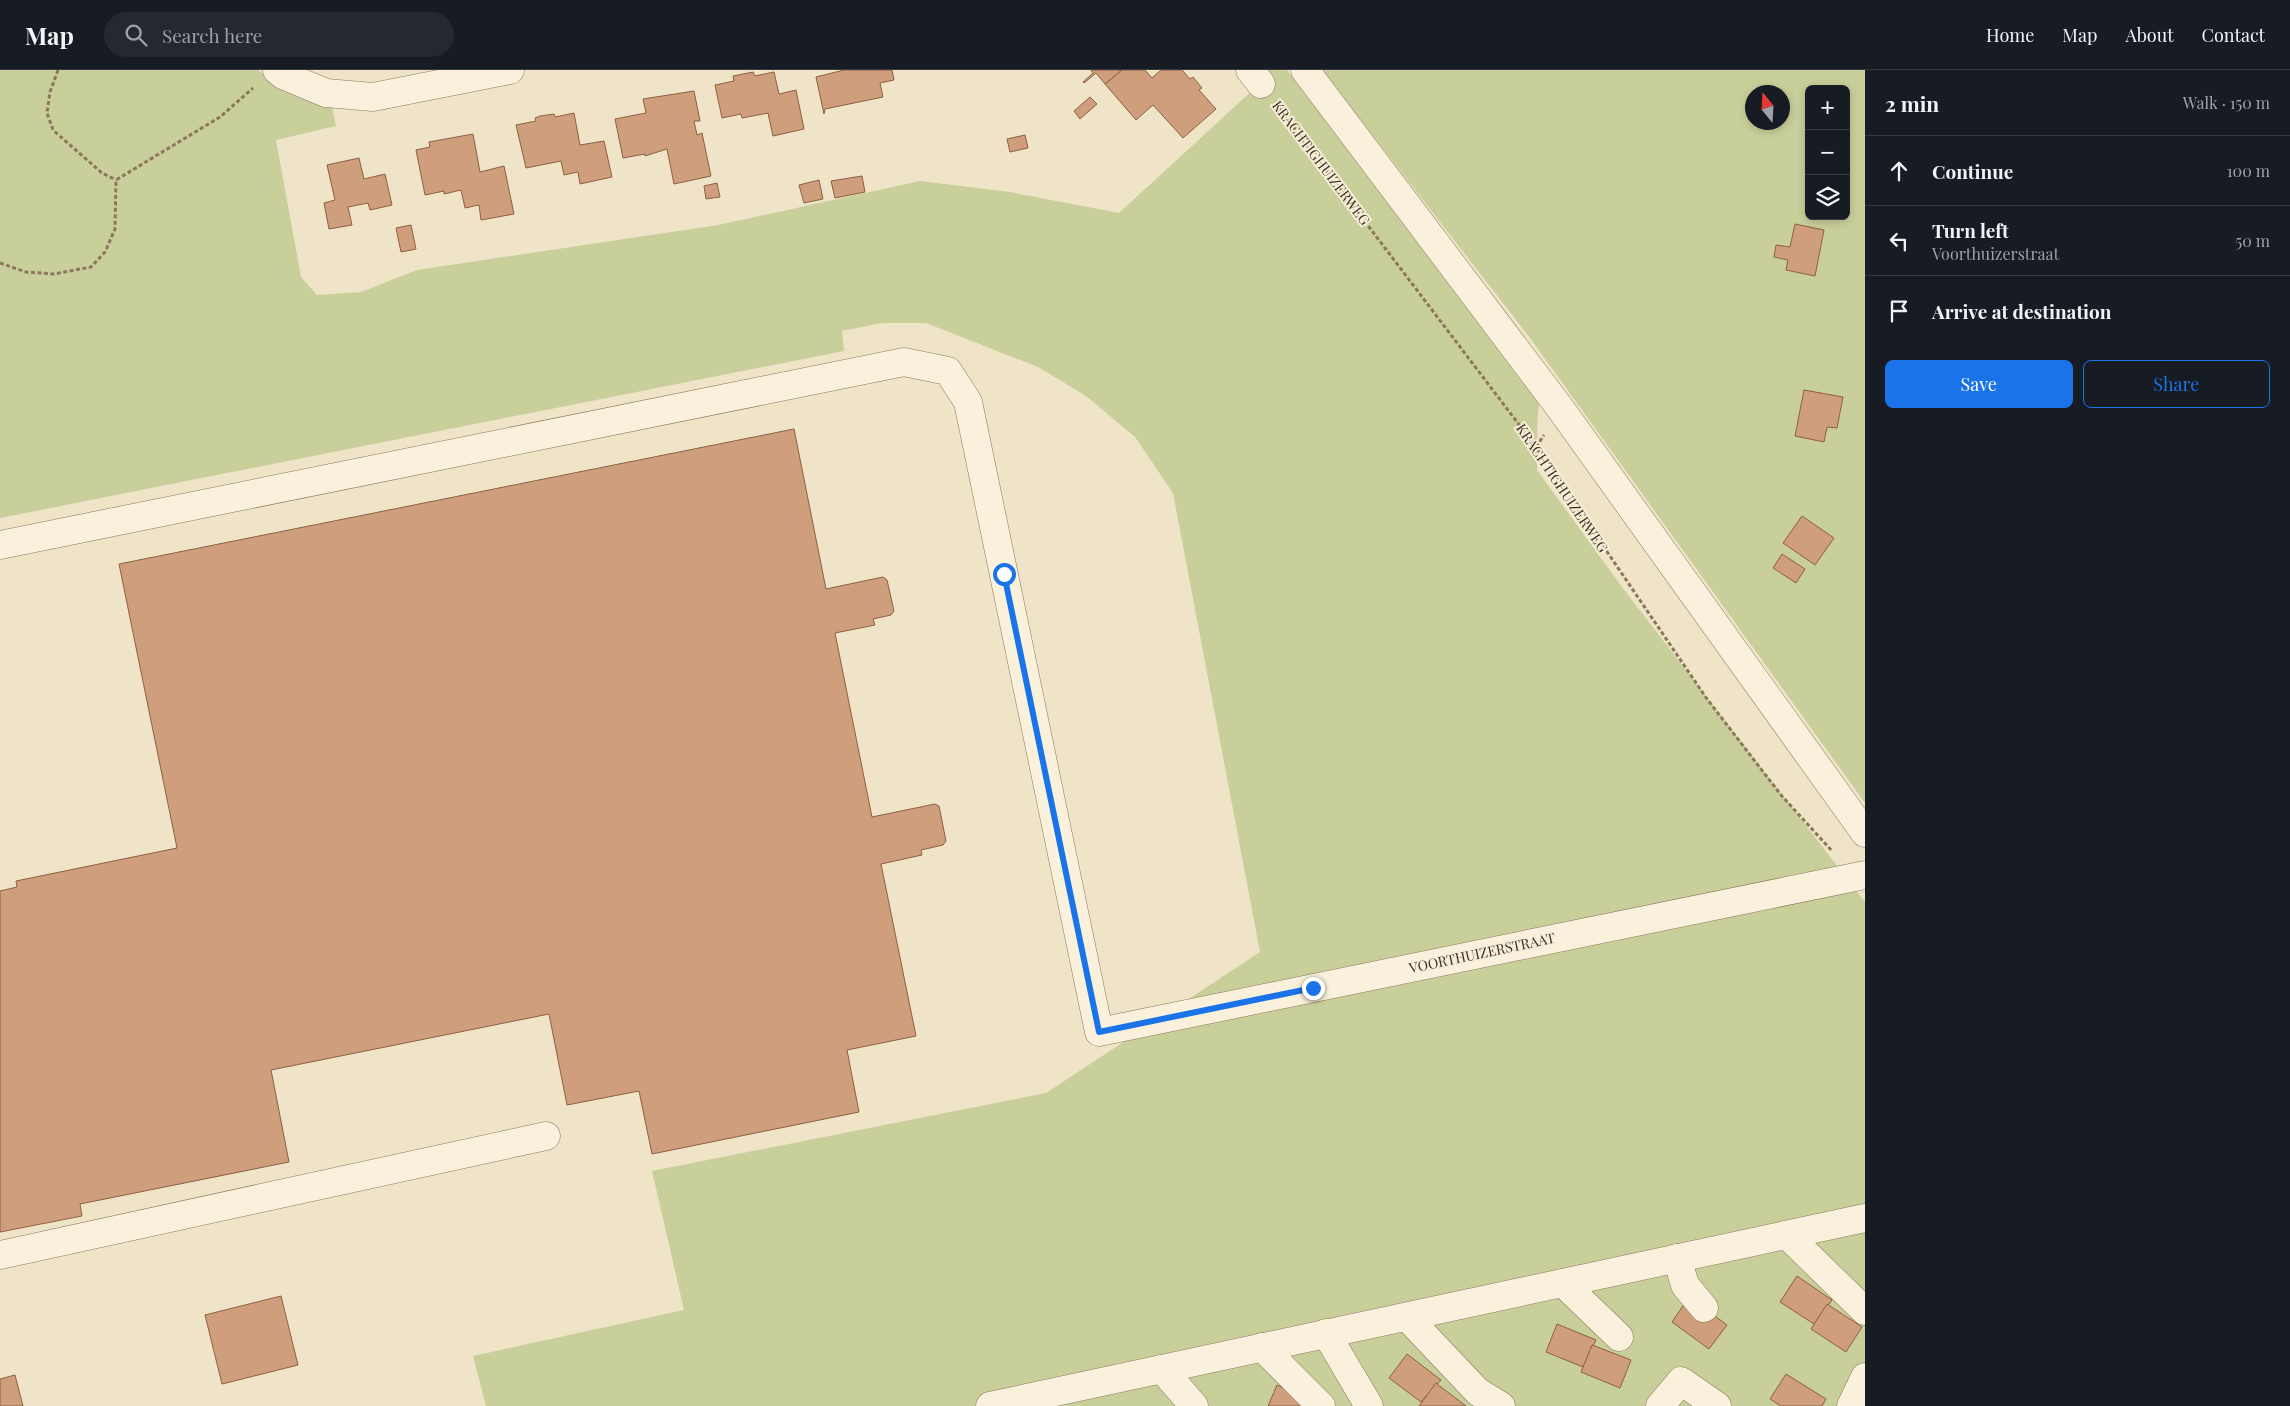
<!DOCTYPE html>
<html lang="en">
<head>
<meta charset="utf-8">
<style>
  :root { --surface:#171b24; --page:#242831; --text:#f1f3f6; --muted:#9ea1a6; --line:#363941; --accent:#1a73e8 }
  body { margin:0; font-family:"Playfair Display",serif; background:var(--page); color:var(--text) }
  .controls { position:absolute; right:15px; top:15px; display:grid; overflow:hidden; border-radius:8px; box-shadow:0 2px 8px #0003 }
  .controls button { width:45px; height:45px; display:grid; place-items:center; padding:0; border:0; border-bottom:1px solid var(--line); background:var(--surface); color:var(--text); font:25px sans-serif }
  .compass { position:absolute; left:1745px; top:15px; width:45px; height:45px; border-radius:50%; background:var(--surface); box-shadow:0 2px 8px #0003; rotate:342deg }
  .stop { position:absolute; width:15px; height:15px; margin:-11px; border:4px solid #1a73e8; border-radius:50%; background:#fff }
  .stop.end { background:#1a73e8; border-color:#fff; box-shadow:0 1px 5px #0008 }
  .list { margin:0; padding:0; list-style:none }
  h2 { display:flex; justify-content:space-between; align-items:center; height:65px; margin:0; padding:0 20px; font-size:21px }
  h2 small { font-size:16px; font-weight:400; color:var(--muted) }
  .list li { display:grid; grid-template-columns:32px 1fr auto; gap:15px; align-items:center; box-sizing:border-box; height:70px; padding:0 20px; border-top:1px solid var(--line) }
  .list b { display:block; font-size:19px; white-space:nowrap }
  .list p { margin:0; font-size:16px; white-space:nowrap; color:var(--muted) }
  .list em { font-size:16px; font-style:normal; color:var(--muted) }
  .actions { display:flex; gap:10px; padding:15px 20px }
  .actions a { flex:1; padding:11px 0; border:1px solid var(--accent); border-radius:8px; text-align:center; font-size:18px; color:var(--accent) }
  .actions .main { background:var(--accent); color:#fff }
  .icon { flex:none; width:28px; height:28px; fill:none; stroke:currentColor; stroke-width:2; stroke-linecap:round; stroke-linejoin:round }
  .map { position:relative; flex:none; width:1865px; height:1336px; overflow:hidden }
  header { display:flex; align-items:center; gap:30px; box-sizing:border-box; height:70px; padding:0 25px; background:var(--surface); border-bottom:1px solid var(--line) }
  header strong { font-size:24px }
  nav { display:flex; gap:28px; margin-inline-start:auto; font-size:18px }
  .search { width:350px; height:45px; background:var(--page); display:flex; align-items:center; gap:12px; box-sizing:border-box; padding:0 18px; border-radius:28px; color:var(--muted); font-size:19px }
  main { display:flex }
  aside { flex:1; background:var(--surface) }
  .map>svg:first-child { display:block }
  .green { fill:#c9cf9b; fill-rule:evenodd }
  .building { fill:#cf9f7d; stroke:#8d5f41 }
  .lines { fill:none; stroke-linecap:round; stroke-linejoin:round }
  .minor-casing { stroke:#8d765c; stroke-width:29 }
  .path { stroke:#8d765c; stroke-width:3; stroke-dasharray:4 2.5; stroke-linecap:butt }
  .minor { stroke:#faf1dc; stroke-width:28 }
  .route { stroke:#1a73e8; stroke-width:6 }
  .labels { text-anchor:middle; stroke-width:4; stroke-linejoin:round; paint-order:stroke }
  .street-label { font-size:14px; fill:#3d2e20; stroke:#f7eed8 }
</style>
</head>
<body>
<header>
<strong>Map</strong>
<div class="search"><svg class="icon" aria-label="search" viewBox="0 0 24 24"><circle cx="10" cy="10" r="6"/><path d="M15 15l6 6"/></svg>Search here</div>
<nav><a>Home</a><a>Map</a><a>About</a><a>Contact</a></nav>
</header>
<main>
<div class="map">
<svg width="1865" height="1336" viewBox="0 0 1865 1336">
  <rect width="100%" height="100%" fill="#f0e4c8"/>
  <g class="green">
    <path d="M0 0H258L295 24 332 36 336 56 276 70 301 207 317 225 361 222 417 200 718 155 920 111 1010 122 1119 143 1268 6 1264 0H1287L1539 334C1536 357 1538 378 1537 400L1625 521 1865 832V1336H486L473 1286 684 1240 652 1101 1046 1023 1260 882 1173 423 1135 367 1086 326 1038 297 926 253H882L842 261 844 281 0 448Z"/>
    <path d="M1322 0H1865V733L1530 268ZM1809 19H1846V146H1809ZM1752 22H1782V52H1752Z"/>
  </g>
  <g class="building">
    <path d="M844 0H892L894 10 880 13 883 27 825 39 824 44 816 7Z"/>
    <path d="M1091 0H1122L1105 14 1096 3 1084 13 1083 12 1093 3Z"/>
    <path d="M1122 0H1145L1152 8 1161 0H1182L1190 9 1193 7 1202 18 1199 20 1216 39 1183 68 1153 35 1136 50 1105 14Z"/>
    <path d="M753 2 755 6 774 2 779 24 796 20 804 59 773 66 768 43 742 48 741 44 722 48 715 15 734 11 733 6Z"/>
    <path d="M694 21 700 51H694L697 65 702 63 711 106 674 114 667 79 645 86V84L623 88 615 49 646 43 643 29Z"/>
    <path d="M1090 27 1097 34 1080 49 1074 41Z"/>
    <path d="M574 43 580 75 604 71 612 107 580 114 578 102 564 105 561 91 526 98 516 55 536 51 535 48 540 46 554 44 555 47Z"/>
    <path d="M473 64 480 102 504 96 514 144 481 150 479 135 465 138 461 120 444 124V121L425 125 416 80 430 77 429 72Z"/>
    <path d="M1025 65 1028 78 1010 82 1007 69Z"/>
    <path d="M359 88 364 109 385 104 392 135 370 140 368 133 348 137 352 155 329 159 324 133 335 130 327 95Z"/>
    <path d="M862 106 865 122 835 128 831 111Z"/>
    <path d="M819 110 823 129 804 133 799 115Z"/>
    <path d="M717 113 720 127 706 129 704 116Z"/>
    <path d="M1795 154 1824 160 1815 206 1786 200 1788 190 1774 187 1776 175 1790 177Z"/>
    <path d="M411 155 416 179 401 182 396 158Z"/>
    <path d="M1804 320 1843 327 1837 358 1827 357 1824 372 1795 366Z"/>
    <path d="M794 359 826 519 883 507 887 510 894 541 891 545 873 549 875 555 835 563 872 747 935 734 939 736 946 771 943 775 921 780 922 785 881 794 916 966 847 980 859 1042 652 1084 639 1021 567 1035 549 944 271 1000 289 1092 80 1134 82 1146 0 1162V821L17 817 16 811 177 778 119 494Z"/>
    <path d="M1802 446 1834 468 1815 495 1783 473Z"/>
    <path d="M1782 484 1805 499 1796 513 1773 498Z"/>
    <path d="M1797 1206 1832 1230 1814 1254 1780 1232Z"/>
    <path d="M281 1226 298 1295 222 1314 205 1245Z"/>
    <path d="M1689 1227 1727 1255 1709 1279 1672 1252Z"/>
    <path d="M1827 1234 1862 1257 1846 1282 1811 1259Z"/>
    <path d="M1557 1254 1596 1270 1583 1297 1546 1282Z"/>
    <path d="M1592 1275 1631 1290 1620 1318 1581 1302Z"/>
    <path d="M1407 1284 1441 1310 1421 1332 1389 1308Z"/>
    <path d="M1786 1304 1826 1329 1822 1336H1781L1770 1329Z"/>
    <path d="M15 1305 23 1336H0V1309Z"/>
    <path d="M1436 1313 1437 1314 1466 1336H1419Z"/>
    <path d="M1277 1315 1315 1332 1313 1336H1268Z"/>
  </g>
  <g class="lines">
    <g class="minor-casing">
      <g id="minor">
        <path d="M277 0 283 5 326 23 373 27 510 0"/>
        <path d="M1250 0 1261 14"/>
        <path d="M1305 0 1560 338 1865 763"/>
        <path d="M0 475 904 292 948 301 968 332 1099 962 1865 805"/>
        <path d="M1787 1165 1865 1241"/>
        <path d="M0 1185 546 1066"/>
        <path d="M1677 1188 1685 1215 1704 1238"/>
        <path d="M1563 1213 1619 1267"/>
        <path d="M1407 1247 1478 1322 1501 1336"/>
        <path d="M1326 1263 1369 1336"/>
        <path d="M1262 1277 1321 1336"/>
        <path d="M1162 1299 1194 1336"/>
        <path d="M990 1336 1865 1148"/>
        <path d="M1660 1336 1681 1311 1717 1336"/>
        <path d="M1851 1336 1865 1307"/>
      </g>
    </g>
    <g class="path">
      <path d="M58 0 50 22 47 43 53 60 102 103 116 110"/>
      <path d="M1278 37 1536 377 1707 629 1781 725 1832 781"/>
      <path d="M0 193 26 202 54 204 91 197 105 182 115 159 116 110 220 47 253 18"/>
      <path d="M1536 377 1544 365"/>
    </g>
    <use href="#minor" class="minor"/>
  </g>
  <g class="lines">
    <path class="route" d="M1004 504 1099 962 1313 918"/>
  </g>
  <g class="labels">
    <g class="street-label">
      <text transform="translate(1321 93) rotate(53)" y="5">KRACHTIGHUIZERWEG</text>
      <text transform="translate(1562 418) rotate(56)" y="5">KRACHTIGHUIZERWEG</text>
      <text transform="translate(1482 883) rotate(-12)" y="5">VOORTHUIZERSTRAAT</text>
    </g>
  </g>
</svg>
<div class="controls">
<button>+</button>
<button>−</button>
<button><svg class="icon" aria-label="layers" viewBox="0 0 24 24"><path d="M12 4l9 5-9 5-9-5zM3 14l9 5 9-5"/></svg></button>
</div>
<svg class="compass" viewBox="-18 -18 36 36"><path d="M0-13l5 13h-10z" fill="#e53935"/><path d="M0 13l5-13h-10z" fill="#9ea1a6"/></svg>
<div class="stop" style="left:1004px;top:504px"></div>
<div class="stop end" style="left:1313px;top:918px"></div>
</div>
<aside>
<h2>2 min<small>Walk · 150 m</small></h2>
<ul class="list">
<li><svg class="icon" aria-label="ahead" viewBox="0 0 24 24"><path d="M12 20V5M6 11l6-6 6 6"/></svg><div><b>Continue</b></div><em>100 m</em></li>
<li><svg class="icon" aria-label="left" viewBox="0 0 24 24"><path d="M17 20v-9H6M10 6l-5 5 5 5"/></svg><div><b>Turn left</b><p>Voorthuizerstraat</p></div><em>50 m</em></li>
<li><svg class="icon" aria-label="arrive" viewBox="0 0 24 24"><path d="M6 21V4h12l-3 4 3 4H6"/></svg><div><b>Arrive at destination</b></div></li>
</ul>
<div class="actions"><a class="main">Save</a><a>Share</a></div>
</aside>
</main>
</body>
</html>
